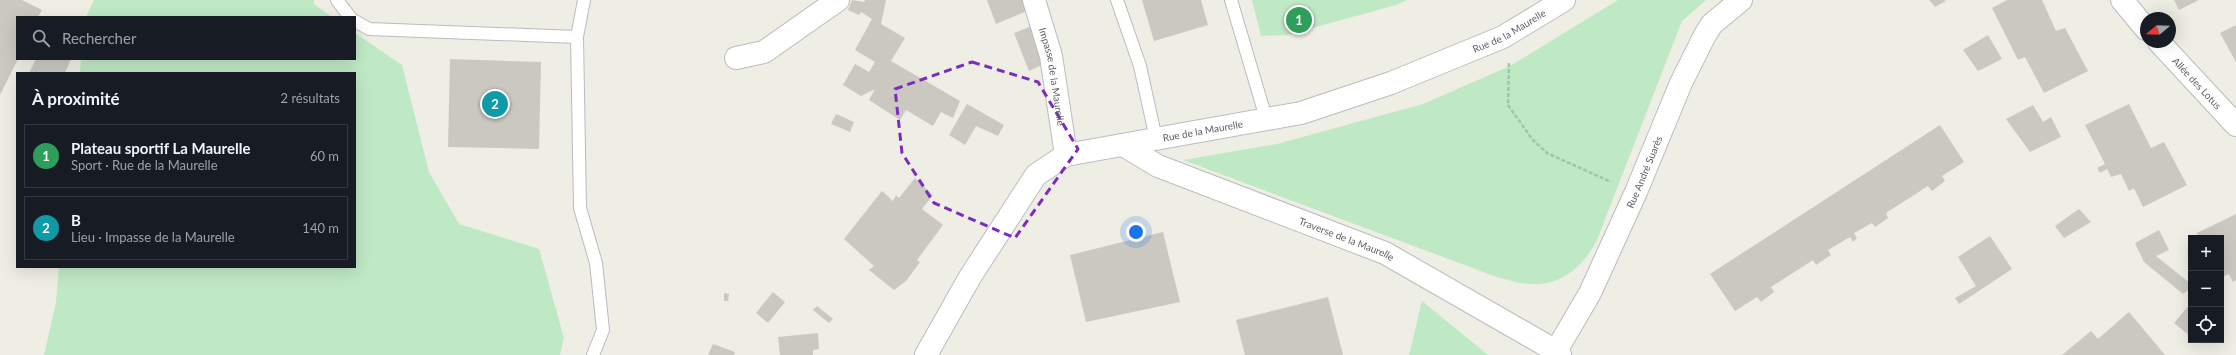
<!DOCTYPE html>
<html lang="fr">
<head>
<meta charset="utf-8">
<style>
  :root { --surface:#171b24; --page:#242831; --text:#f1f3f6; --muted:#9ea1a6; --line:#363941; --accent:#f05329 }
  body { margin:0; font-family:Lato,sans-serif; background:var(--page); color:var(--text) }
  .controls { position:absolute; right:12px; bottom:12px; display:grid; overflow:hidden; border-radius:0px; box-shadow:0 4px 16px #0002 }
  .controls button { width:36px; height:36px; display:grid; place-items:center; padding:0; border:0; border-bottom:1px solid var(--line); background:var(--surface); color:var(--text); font:20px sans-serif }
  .compass { position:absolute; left:2140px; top:12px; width:36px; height:36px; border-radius:50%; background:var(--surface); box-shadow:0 4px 16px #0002; rotate:251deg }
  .you { position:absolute; left:1136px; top:232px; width:14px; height:14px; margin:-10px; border:3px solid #fff; border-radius:50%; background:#1a73e8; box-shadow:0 0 0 6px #1a73e833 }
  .badge { display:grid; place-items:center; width:26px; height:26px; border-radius:50%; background:var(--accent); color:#fff; font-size:13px; font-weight:700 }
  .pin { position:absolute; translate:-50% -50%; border:2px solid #fff; box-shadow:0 1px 4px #0006 }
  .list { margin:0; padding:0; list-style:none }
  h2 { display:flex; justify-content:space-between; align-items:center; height:52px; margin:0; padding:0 16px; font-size:17px }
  h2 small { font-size:13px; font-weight:400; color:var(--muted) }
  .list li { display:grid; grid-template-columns:26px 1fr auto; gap:12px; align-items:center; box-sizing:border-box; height:64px; margin:0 8px 8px; padding:0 8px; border:1px solid var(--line); border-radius:0px }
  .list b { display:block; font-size:15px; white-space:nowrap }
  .list p { margin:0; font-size:13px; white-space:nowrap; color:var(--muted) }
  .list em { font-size:13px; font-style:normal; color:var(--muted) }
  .icon { flex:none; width:22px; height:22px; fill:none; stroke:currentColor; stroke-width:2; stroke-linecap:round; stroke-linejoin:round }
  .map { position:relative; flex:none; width:2236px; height:355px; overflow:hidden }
  .search { position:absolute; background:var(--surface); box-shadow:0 4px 16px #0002; left:16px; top:16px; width:340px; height:44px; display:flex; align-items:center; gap:10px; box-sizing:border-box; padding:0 14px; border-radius:0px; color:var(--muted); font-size:15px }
  .panel { position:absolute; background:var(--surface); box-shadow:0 4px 16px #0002; left:16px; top:72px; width:340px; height:196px; border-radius:0px }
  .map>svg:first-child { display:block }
  .green { fill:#bfe8c5 }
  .building { fill:#cac8c1 }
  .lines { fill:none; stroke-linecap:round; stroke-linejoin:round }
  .lane-casing { stroke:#b9bbc1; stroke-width:14 }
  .street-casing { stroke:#b9bbc1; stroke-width:24 }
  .secondary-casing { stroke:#b9bcc3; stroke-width:24 }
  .path { stroke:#98c9ac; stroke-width:2.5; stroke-dasharray:4 2; stroke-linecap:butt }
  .lane { stroke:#fff; stroke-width:12 }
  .street { stroke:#fff; stroke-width:22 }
  .secondary { stroke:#fff; stroke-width:22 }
  .marked { fill:none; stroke:#7b2cbf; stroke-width:3; stroke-dasharray:8 5; stroke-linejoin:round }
  .labels { text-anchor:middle; stroke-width:3; stroke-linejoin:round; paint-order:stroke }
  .street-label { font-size:10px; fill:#5c5f65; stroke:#fff }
</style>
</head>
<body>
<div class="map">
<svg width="2236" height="355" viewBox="0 0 2236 355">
  <rect width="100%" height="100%" fill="#efeee4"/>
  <g class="green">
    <path d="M94 0H314V4L332 17H86Z"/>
    <path d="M1252 0H1407L1396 5 1287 35 1261 36Z"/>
    <path d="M1618 0H1706L1682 21 1597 240C1584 265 1562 286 1531 284 1519 284 1506 279 1494 276L1183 160 1277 144 1423 104 1510 66Z"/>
    <path d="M355 33 402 65 429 172 459 224 539 249 564 338 560 355H44L56 302 59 267H355V73H80L81 59H355Z"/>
    <path d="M1422 301 1488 355H1409Z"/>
  </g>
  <g class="building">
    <path d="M0 0H22L42 10 38 17H17L18 59 0 95Z"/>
    <path d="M852 0 864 2 865 0H886L881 24 905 38 891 61 960 101 953 118 941 112 933 126 906 110 900 120 869 100 875 89 861 96 843 85 855 64 869 72 875 62 855 50 872 19 861 12 859 15 848 10Z"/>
    <path d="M987 0H1022L1027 11 996 24Z"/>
    <path d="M1142 0H1201L1208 25 1154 41Z"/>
    <path d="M1929 0H1944L1946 1 1935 7Z"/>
    <path d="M2007 0H2042L2056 31 2065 28 2088 71 2044 93 2025 57 2018 60 1992 8Z"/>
    <path d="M2174 0H2199L2179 10Z"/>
    <path d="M2236 25V62L2220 33Z"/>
    <path d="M1032 26 1044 64 1029 71 1014 33Z"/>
    <path d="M1988 35 2002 59 1978 71 1963 50Z"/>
    <path d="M36 59H71L65 73H29Z"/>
    <path d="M450 59 541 62 539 149 448 147Z"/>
    <path d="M967 104 1004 125 998 136 976 126 965 145 949 135Z"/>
    <path d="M2129 104 2151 148 2164 142 2187 185 2143 207 2134 188 2129 191 2121 174 2111 177 2107 169 2100 173 2097 168 2105 164 2085 125Z"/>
    <path d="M2033 105 2043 122 2051 117 2061 137 2030 152 2006 119Z"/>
    <path d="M836 114 854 122 850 132 831 124Z"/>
    <path d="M1940 125 1964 162 1942 176 1945 181 1932 191 1928 186 1886 213 1888 218 1875 227 1872 223 1854 233 1857 238 1853 242 1850 237 1828 250 1831 255 1816 265 1813 260 1771 287 1774 292 1761 302 1757 297 1735 311 1710 274Z"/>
    <path d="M915 178 933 195 922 209 943 225 917 260 920 262 906 281 894 290 869 270 874 266 844 239 882 191 893 201 896 195 899 198Z"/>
    <path d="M2079 209 2091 222 2064 238 2055 226Z"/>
    <path d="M2236 214V280L2233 282 2229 274 2221 277V238H2199L2197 233Z"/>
    <path d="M2159 230 2169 250 2156 256 2191 284V288L2183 294 2144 262 2135 243Z"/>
    <path d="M1163 232 1180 302 1086 322 1070 255Z"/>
    <path d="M1990 236 2012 269 1959 304 1955 298 1976 286 1958 257Z"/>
    <path d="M773 292 785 302 768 323 756 313Z"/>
    <path d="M724 293 729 294 728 301H724Z"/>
    <path d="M1328 297 1343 355H1245L1236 320Z"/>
    <path d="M2190 304 2191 305V337L2174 323Z"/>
    <path d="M817 306 833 319 829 323 813 310Z"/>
    <path d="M2129 312 2165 355H2062L2091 331 2098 339Z"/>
    <path d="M818 333 819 349 813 350V355H780L778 337Z"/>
    <path d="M713 344 735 352 734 355H708Z"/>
  </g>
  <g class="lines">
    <g class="lane-casing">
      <g id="lane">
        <path d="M337 0 350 17"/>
        <path d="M584 0 577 37 580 208 596 263 603 330 593 355"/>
        <path d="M1117 0 1140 66 1156 139"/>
        <path d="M1231 0 1266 118"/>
        <path d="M355 21 369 29 577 37"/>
      </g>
    </g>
    <g class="street-casing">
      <g id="street">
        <path id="s1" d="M1034 0 1051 56 1066 155"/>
        <path d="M2122 0 2146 29"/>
        <path id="s2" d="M2159 42 2236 125"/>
        <path d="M736 58 764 52 838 0"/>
        <path id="s3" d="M1123 145 1158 166 1385 253 1556 351 1560 355"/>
        <path id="s4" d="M1556 351 1590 293 1636 192 1681 83 1705 35 1712 24 1741 0"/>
      </g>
    </g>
    <g class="secondary-casing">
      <g id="secondary">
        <path id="s5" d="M926 355 970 277 1036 175 1066 155 1301 113 1391 83 1503 37 1564 0"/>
      </g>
    </g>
    <path class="path" d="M1509 63 1508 105 1532 139 1547 153 1611 182"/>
    <use href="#lane" class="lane"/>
    <use href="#street" class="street"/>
    <use href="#secondary" class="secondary"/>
  </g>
  <path class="marked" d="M972 62 1038 82 1078 149 1015 238 934 203 902 153 895 89Z"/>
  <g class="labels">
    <g class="street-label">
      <text dy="4" stroke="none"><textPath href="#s5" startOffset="710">Rue de la Maurelle</textPath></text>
      <text dy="4" stroke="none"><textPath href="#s1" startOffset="79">Impasse de la Maurelle</textPath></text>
      <text dy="4" stroke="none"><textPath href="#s2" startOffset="56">Allée des Lotus</textPath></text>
      <text dy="4" stroke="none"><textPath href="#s5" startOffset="386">Rue de la Maurelle</textPath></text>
      <text dy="4" stroke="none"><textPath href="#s4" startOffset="200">Rue André Suarès</textPath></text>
      <text dy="4" stroke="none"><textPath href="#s3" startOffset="243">Traverse de la Maurelle</textPath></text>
    </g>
  </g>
</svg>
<div class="controls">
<button>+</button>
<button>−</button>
<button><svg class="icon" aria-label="locate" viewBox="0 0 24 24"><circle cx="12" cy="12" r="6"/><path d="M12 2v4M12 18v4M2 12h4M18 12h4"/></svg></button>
</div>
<svg class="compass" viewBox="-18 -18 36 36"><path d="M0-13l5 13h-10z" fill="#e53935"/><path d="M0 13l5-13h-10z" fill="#9ea1a6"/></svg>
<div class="you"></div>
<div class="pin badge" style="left:1299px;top:20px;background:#2e9e5b">1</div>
<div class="pin badge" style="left:495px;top:104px;background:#0f9aa8">2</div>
<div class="search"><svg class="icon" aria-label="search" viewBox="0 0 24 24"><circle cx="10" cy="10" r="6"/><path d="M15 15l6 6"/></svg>Rechercher</div>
<section class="panel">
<h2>À proximité<small>2 résultats</small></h2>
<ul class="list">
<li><span class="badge" style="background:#2e9e5b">1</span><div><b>Plateau sportif La Maurelle</b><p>Sport · Rue de la Maurelle</p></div><em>60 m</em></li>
<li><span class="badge" style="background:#0f9aa8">2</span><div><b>B</b><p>Lieu · Impasse de la Maurelle</p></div><em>140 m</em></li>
</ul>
</section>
</div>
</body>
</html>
